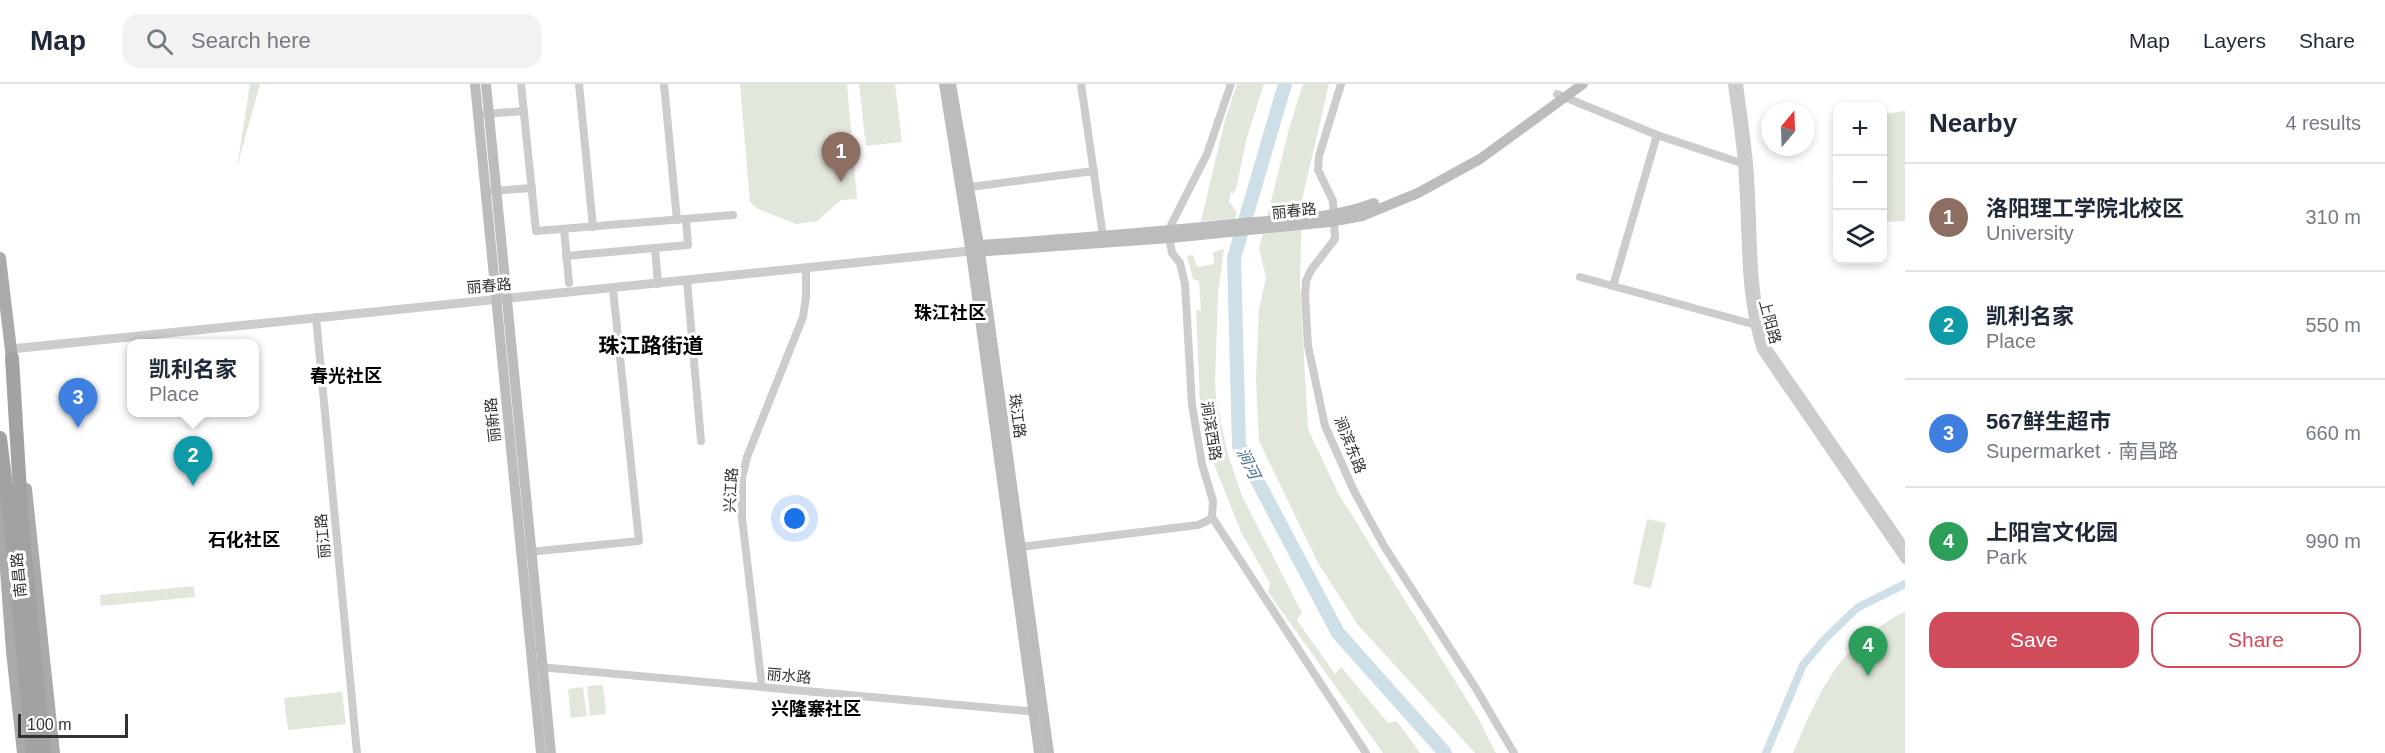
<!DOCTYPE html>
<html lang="en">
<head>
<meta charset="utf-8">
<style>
  :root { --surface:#fff; --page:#f2f2f3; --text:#1f2937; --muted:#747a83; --line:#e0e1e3; --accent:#d14c5a }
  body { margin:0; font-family:Helvetica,"Noto Sans SC",sans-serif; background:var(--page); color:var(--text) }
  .controls { position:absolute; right:18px; top:18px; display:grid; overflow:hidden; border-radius:12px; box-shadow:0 3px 9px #0003 }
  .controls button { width:54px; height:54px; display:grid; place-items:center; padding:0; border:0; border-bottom:2px solid var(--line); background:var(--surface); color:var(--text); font:30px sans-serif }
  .compass { position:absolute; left:1761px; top:18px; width:54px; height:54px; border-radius:50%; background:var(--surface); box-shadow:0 3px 9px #0003; rotate:19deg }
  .scale { position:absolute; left:18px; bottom:15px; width:110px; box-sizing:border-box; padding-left:6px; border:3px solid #323232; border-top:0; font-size:16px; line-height:21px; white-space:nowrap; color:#323232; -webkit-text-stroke:4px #fff; paint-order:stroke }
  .you { position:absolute; left:795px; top:435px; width:21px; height:21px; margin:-15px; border:4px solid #fff; border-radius:50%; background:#1a73e8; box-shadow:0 0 0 9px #1a73e833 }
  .badge { display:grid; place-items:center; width:39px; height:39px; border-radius:50%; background:var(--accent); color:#fff; font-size:20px; font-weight:700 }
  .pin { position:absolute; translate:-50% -50px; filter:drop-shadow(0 2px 3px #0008) }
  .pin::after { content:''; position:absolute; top:32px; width:21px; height:18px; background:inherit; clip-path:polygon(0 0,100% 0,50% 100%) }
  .popup { position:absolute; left:127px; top:255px; width:132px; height:78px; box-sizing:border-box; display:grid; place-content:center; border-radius:12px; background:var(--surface); filter:drop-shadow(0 2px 4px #0005); font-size:20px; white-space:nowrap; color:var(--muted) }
  .popup b { font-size:22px; color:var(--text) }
  .popup::after { content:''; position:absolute; left:50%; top:100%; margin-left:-12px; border:12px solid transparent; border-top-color:var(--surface) }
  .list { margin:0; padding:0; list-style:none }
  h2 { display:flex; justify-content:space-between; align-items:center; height:78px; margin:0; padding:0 24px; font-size:26px }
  h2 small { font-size:20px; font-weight:400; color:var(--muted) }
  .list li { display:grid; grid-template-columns:39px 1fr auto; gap:18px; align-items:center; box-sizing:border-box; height:108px; padding:0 24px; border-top:2px solid var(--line) }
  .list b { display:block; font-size:22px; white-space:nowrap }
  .list p { margin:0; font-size:20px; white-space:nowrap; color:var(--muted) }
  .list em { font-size:20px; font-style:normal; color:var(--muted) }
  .actions { display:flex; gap:12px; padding:18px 24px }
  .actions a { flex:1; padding:14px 0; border:2px solid var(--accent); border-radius:18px; text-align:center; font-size:21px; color:var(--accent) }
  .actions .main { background:var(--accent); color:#fff }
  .icon { flex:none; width:33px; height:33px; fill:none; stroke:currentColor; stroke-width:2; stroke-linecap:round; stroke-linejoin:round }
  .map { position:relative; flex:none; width:1905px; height:669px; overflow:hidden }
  header { display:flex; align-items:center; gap:36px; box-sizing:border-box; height:84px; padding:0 30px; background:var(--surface); border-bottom:2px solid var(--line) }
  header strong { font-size:28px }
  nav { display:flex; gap:33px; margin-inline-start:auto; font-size:21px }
  .search { width:420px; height:54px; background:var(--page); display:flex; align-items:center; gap:15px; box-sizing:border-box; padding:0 21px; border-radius:18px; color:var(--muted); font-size:22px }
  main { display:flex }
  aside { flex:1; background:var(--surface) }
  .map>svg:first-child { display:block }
  .green { fill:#e2e7dc }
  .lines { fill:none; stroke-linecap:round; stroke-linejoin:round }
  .canal { stroke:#cedfe7; stroke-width:8 }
  .river { stroke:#cedfe7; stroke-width:14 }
  .minor { stroke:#ccc; stroke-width:8 }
  .tertiary { stroke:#ccc; stroke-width:9 }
  .secondary { stroke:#bcbcbc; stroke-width:10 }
  .primary { stroke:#aaa; stroke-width:12 }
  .trunk { stroke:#a2a2a2; stroke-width:14 }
  .labels { text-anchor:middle; stroke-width:6; stroke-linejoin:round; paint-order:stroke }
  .street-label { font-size:15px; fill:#323232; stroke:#fff }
  .water-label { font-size:16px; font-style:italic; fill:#49738b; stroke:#fff }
  .quarter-label { font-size:18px; font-weight:bold; fill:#000; stroke:#fff }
  .district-label { font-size:21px; font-weight:bold; fill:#000; stroke:#fff }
</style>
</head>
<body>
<header>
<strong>Map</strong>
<div class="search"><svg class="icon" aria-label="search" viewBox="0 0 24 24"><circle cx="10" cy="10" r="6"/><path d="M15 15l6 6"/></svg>Search here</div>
<nav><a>Map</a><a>Layers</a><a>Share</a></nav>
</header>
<main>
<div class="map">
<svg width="1905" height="669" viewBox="0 0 1905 669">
  <rect width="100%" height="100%" fill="#fff"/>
  <g class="green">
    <path d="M250 0H260L237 83Z"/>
    <path d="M740 0H847L857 115 841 116 817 137 796 140 758 125 750 118Z"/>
    <path d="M859 0H895L902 58 866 62Z"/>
    <path d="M1237 0H1264L1247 53 1236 105 1233 110 1231 107 1229 118 1237 128 1235 135 1201 137 1225 36Z"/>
    <path d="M1303 0H1329L1302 116 1300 201 1308 345 1338 409 1477 632 1496 669H1475L1358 541 1318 479 1259 357 1256 294 1259 226 1266 193 1259 165 1289 45Z"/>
    <path d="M1905 27V137L1887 138 1883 79V30Z"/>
    <path d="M1224 165 1218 210 1215 298 1216 315 1228 371 1242 412 1302 529 1297 536 1335 590 1341 583 1388 639 1397 637 1420 669H1383L1268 508 1270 499 1241 448 1214 380 1200 321 1196 226H1201L1199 197 1193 195 1187 172 1193 171 1197 183 1214 180 1213 168Z"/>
    <path d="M1647 435 1666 439 1651 504 1633 500Z"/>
    <path d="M194 502 195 513 101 522 100 511Z"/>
    <path d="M1905 528V669H1793C1814 620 1833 571 1881 542 1889 537 1896 531 1905 528Z"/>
    <path d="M603 601 606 630 590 632 587 602Z"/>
    <path d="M583 603 587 632 571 634 568 605Z"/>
    <path d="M342 608 346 640 288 646 284 614Z"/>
  </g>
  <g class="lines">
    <path class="canal" d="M1766 669 1803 581 1824 556 1857 524 1905 500"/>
    <path class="river" d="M1285 0 1234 174 1239 362 1338 549 1445 669"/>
    <g class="minor">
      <path d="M521 0 536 147 733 131"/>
      <path d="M579 0 593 143"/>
      <path d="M664 0 677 136"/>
      <path d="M1081 0 1103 152"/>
      <path d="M1231 0 1207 70 1168 147 1172 169 1180 179 1185 200 1192 321 1202 380 1213 417 1212 433 1366 669"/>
      <path d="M1341 0 1319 72 1318 86 1333 117 1335 155 1311 186 1306 197 1305 211 1308 262 1325 342 1354 407 1384 462 1475 603 1514 669"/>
      <path d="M1732 0C1736 32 1742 64 1743 96 1747 154 1743 210 1761 266L1905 476"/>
      <path d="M1739 0C1743 31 1748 62 1750 92 1754 151 1750 206 1767 263L1905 463"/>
      <path d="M1557 10 1657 51 1744 80"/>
      <path d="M486 30 524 27"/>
      <path d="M970 103 1094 87"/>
      <path d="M493 107 532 104"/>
      <path d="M564 145 569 199"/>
      <path d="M655 164 658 200"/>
      <path d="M566 172 688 161 686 135"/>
      <path d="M1580 193 1613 202 1657 51"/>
      <path d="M687 197 701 357"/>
      <path d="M1613 202 1756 241"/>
      <path d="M316 233 357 669"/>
      <path d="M1020 463 1198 441 1207 437 1212 433"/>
      <path d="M529 468 639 457 613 205"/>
      <path d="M539 583 1038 628"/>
      <path d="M762 603 742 434V394L747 373 803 233 806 213V185"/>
    </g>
    <path class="tertiary" d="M11 265 970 167"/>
    <g class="secondary">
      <path d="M475 0 541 669"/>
      <path d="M486 0 551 669"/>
      <path d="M944 0 972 176 1039 669"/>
      <path d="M951 0 979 161 1049 669"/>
      <path d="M974 165 979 161C1067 155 1155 148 1243 139 1286 135 1334 135 1374 119"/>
      <path d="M974 168 1171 154 1330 138 1362 132 1418 109 1480 75 1583 0"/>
    </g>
    <g class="primary">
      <path d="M0 174 13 283"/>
      <path d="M26 405 54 669"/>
      <path d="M0 406 12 567 23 669"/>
    </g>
    <g class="trunk">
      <path d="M12 274 22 441 44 669"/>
      <path d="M0 354 11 443 33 669"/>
    </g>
  </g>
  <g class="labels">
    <g class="street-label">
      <text transform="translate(1294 127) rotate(-6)" y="5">丽春路</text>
      <text transform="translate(489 202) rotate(-5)" y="5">丽春路</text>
      <text transform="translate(1770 238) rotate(75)" y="5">上阳路</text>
      <text transform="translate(1017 332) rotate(82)" y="5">珠江路</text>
      <text transform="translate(493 336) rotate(-96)" y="5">丽新路</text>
      <text transform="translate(1211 347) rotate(81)" y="5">涧滨西路</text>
      <text transform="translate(1350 361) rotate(68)" y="5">涧滨东路</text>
      <text transform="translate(731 406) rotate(-87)" y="5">兴江路</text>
      <text transform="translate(323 452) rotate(-95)" y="5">丽江路</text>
      <text transform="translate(19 491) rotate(-96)" y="5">南昌路</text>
      <text transform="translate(789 592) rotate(5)" y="5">丽水路</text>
    </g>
    <g class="water-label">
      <text transform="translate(1249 379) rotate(64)" y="6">涧河</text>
    </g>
    <g class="quarter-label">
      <text x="950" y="235">珠江社区</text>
      <text x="346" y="298">春光社区</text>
      <text x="244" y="462">石化社区</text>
      <text x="816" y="631">兴隆寨社区</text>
    </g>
    <g class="district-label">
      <text x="651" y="269">珠江路街道</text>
    </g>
  </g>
</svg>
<div class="controls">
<button>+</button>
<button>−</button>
<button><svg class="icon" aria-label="layers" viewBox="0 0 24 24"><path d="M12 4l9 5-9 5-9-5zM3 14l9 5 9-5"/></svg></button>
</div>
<svg class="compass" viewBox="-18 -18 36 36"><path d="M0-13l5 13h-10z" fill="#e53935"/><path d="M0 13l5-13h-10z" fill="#747a83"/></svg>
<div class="scale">100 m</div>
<div class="you"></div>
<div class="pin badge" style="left:841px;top:98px;background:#8d6e63">1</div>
<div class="pin badge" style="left:193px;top:402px;background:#0f9aa8">2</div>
<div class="popup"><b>凯利名家</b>Place</div>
<div class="pin badge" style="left:78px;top:344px;background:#3f7fe0">3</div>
<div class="pin badge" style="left:1868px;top:592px;background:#2e9e5b">4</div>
</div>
<aside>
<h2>Nearby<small>4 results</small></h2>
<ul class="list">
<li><span class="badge" style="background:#8d6e63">1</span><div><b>洛阳理工学院北校区</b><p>University</p></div><em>310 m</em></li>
<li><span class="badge" style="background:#0f9aa8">2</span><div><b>凯利名家</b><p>Place</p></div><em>550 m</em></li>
<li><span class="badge" style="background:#3f7fe0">3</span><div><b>567鲜生超市</b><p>Supermarket · 南昌路</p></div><em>660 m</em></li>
<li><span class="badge" style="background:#2e9e5b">4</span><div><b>上阳宫文化园</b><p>Park</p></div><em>990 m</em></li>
</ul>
<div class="actions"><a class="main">Save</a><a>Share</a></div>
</aside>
</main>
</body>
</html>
